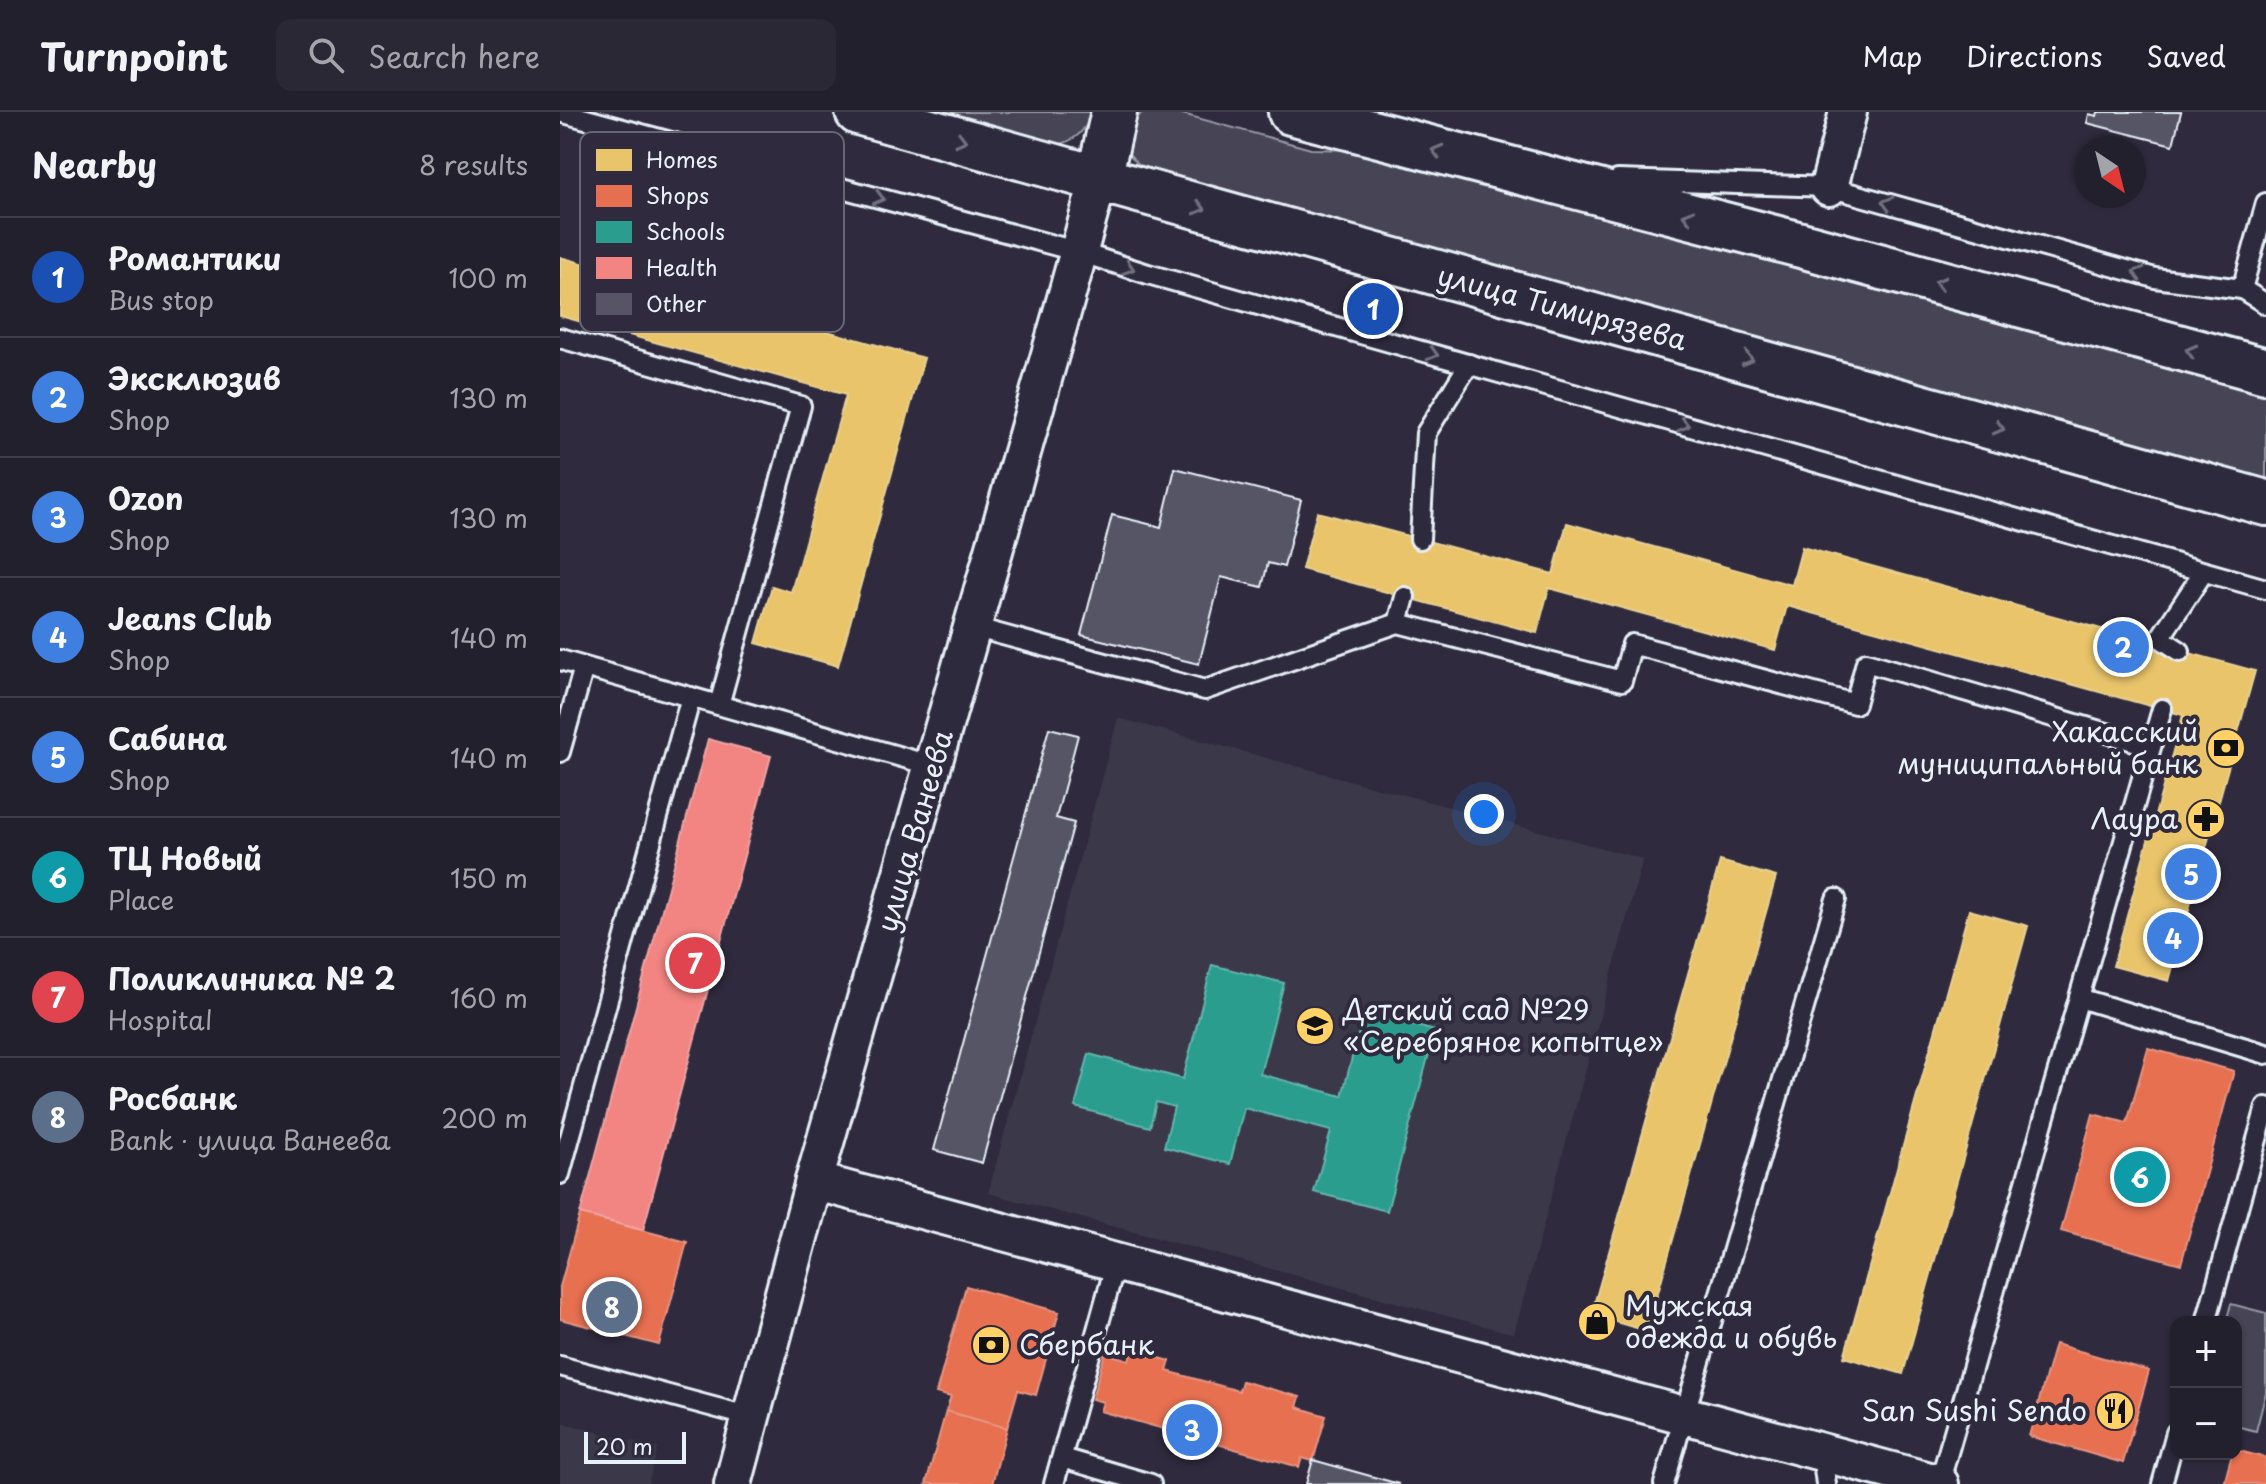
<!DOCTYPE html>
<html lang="en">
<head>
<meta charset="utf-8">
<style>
  :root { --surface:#23202e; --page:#2b2836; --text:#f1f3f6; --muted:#a3a3aa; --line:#403e4a; --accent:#0b8043 }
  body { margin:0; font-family:"Playpen Sans",sans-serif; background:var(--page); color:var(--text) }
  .controls { position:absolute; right:24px; bottom:24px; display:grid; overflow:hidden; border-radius:16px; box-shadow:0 2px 6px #0004 }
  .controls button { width:72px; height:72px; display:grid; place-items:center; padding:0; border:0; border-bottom:2px solid var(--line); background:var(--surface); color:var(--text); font:40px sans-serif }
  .compass { position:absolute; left:1514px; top:24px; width:72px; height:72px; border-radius:50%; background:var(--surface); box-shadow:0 2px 6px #0004; rotate:145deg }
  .scale { position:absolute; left:24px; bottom:20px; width:102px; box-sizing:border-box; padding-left:8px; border:4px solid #e8f1f8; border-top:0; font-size:22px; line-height:28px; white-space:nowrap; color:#e8f1f8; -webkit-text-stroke:6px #2f2a3d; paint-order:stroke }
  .you { position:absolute; left:924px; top:702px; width:28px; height:28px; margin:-20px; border:6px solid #fff; border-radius:50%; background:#1a73e8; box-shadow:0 0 0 12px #1a73e833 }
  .badge { display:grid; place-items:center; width:52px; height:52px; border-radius:50%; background:var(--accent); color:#fff; font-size:26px; font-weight:700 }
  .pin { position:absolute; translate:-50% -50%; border:4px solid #fff; box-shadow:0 2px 8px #0006 }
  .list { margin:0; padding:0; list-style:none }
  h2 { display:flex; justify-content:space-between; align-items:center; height:104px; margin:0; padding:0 32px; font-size:34px }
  h2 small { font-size:26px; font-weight:400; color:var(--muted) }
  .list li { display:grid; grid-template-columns:52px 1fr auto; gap:24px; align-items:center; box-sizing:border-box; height:120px; padding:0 32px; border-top:2px solid var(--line) }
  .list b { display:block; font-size:30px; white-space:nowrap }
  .list p { margin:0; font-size:26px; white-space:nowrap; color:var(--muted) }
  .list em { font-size:26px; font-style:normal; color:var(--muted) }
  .icon { flex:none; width:44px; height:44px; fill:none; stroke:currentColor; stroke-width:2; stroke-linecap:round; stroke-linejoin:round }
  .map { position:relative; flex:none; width:1706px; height:1372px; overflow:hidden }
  header { display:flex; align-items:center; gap:48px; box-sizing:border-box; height:112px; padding:0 40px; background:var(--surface); border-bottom:2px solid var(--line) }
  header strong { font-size:38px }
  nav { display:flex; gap:44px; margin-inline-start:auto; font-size:28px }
  .search { width:560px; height:72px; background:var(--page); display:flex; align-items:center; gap:20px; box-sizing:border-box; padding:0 28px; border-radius:16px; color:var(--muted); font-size:30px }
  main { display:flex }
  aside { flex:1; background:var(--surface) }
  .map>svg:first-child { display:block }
  .built { fill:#3b3749 }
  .green { fill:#464455; stroke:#979aa6; stroke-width:2 }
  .homes { fill:#e9c46a; stroke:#e9d295; stroke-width:2 }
  .shops { fill:#e76f51; stroke:#e79683; stroke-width:2 }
  .schools { fill:#2a9d8f; stroke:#63b6ae; stroke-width:2 }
  .health { fill:#f28482; stroke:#efa5a5; stroke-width:2 }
  .building { fill:#575565; stroke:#e8f1f8; stroke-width:2 }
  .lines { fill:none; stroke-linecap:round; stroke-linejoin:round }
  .lane-casing { stroke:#e8f1f8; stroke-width:24 }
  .street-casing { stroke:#e8f1f8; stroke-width:42 }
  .primary-casing { stroke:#e8f1f8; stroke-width:50 }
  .lane { stroke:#2f2a3d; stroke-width:18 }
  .street { stroke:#2f2a3d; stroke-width:36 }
  .primary { stroke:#2f2a3d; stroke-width:44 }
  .oneway { stroke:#70707e }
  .labels { text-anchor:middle; stroke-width:8; stroke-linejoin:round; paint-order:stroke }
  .street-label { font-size:28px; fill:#e8f1f8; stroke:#2f2a3d }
  .poi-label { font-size:28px; fill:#e8f1f8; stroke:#2f2a3d; text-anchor:end }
  .key { fill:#2f2a3d; stroke:#666675; stroke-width:2 }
  .key-label { font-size:22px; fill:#e8f1f8 }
</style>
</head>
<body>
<header>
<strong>Turnpoint</strong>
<div class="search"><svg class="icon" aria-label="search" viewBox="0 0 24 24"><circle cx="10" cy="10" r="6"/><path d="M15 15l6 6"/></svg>Search here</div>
<nav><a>Map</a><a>Directions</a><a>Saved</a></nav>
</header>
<main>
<aside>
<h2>Nearby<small>8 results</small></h2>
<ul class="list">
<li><span class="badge" style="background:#1a4fb4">1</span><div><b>Романтики</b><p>Bus stop</p></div><em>100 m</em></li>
<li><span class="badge" style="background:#3f7fe0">2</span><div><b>Эксклюзив</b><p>Shop</p></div><em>130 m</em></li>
<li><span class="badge" style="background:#3f7fe0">3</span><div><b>Ozon</b><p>Shop</p></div><em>130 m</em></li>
<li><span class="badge" style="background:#3f7fe0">4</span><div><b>Jeans Club</b><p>Shop</p></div><em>140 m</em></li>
<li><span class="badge" style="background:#3f7fe0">5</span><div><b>Сабина</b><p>Shop</p></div><em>140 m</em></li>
<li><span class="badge" style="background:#0f9aa8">6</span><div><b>ТЦ Новый</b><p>Place</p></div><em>150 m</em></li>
<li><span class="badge" style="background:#e0444e">7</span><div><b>Поликлиника № 2</b><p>Hospital</p></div><em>160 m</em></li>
<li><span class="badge" style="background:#5c6f8a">8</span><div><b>Росбанк</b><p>Bank · улица Ванеева</p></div><em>200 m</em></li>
</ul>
</aside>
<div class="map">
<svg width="1706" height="1372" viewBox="0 0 1706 1372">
  <rect width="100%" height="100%" fill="#2f2a3d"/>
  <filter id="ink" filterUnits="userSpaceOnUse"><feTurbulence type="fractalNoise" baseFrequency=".0125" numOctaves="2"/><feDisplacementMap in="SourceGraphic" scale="16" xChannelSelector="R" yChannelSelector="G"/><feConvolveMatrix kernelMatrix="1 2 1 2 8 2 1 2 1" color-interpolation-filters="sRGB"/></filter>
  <g filter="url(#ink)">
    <g class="built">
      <path d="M558 606 1083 747 954 1222 428 1081Z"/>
      <path d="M0 1310 98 1336 88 1372H0Z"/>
    </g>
    <g class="green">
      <path d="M366 0H532L533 3C521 23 515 29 491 35Z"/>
      <path d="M585 0H615L751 37 794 38 1706 280V371L583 57 569 42 570 18 581 1Z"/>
      <path d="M1671 1192 1706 1201V1280L1696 1319 1676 1314V1210H1666Z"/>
    </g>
    <g class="homes">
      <path d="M0 145 364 246 278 554 196 531 212 474 231 480 286 283 0 204Z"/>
      <path d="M757 400 993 462 1007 411 1232 473 1242 435 1695 559 1609 869 1553 854 1623 603 1227 494 1215 538 989 476 977 521 742 457Z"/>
      <path d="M1160 749 1216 765 1087 1219 1031 1203Z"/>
      <path d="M1409 798 1468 814 1343 1262 1284 1245Z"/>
    </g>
    <g class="shops">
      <path d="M1588 936 1674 959 1621 1152 1501 1119 1533 1002 1567 1011Z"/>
      <path d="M20 1102 127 1130 99 1233 0 1207V1175Z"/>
      <path d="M406 1174 499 1200 476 1283 458 1278 447 1316 386 1299 391 1285 376 1281Z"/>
      <path d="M1495 1232 1589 1259 1563 1351 1469 1324Z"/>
      <path d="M572 1238 610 1249 607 1259 679 1279 682 1269 740 1285 737 1295 766 1304 753 1349 742 1346 739 1355 540 1299 543 1290 532 1287 545 1241 569 1248Z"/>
      <path d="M386 1299 447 1316 432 1372H366Z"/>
      <path d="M1676 1338 1706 1346 1705 1372H1664L1672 1342H1676Z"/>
    </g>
    <path class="schools" d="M652 853 724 871 700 962 782 984 804 900 875 919 827 1099 754 1080 771 1019 684 996 670 1052 604 1035 614 995 596 990 590 1015 515 995 529 942 623 967Z"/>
    <path class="health" d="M148 627 211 644 83 1118 20 1102Z"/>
    <g class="building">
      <path d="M1538 0H1621L1613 33 1527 11 1529 2 1537 4Z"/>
      <path d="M615 356 741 388 724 455 708 451 702 475 661 465 639 552 521 523 552 403 601 415Z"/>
      <path d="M489 616 518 623 496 706 514 711 422 1051 374 1038Z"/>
      <path d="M753 1348 839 1372H746Z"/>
    </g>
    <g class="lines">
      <g class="lane-casing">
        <g id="lane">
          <path d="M0 0 519 140 588 162 1706 477"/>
          <path d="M1058 68 1269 75 1595 166 1682 177 1706 192"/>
          <path d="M1682 177 1706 91"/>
          <path d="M0 226 241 294 159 593"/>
          <path d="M860 427 866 321 909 252"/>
          <path d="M838 511 845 485"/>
          <path d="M413 515 645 578 838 511 1062 569 1072 532 1295 592 1306 550 1591 634"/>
          <path d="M1620 539 1600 526 1643 461"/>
          <path d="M0 548 373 654"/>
          <path d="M0 640 24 555"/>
          <path d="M1519 886 1706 942"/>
          <path d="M0 1062 131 585"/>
          <path d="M1646 1210 1706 995"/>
          <path d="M0 1254 191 1305"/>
          <path d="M1262 1341 1266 1372"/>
          <path d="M502 1346 591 1372"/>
          <path d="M494 1372 556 1150"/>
          <path d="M1104 1372 1276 787"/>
          <path d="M1379 1372 1602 597"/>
          <path d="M1602 1372 1616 1321"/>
        </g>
      </g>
      <g class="street-casing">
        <g id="street">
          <path d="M1269 75 1288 0"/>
          <path d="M254 1069 1380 1372"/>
          <path d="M173 1372 254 1069 501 204 539 66"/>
        </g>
      </g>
      <g class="primary-casing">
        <g id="primary">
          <path d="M298 0 1706 391"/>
          <path d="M731 0 1241 133 1706 259"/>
          <path d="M539 66 554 0"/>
        </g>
      </g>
      <use href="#lane" class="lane"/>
      <use href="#street" class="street"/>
      <use href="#primary" class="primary"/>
    </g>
    <defs><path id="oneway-chevron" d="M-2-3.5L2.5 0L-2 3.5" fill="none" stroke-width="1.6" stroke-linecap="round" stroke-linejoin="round" transform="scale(2)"/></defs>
    <g class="oneway">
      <use href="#oneway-chevron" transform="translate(401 28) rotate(15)"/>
      <use href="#oneway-chevron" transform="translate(877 39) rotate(-165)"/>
      <use href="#oneway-chevron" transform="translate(319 86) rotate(15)"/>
      <use href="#oneway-chevron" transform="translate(1327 91) rotate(-164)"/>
      <use href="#oneway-chevron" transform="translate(640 96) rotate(15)"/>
      <use href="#oneway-chevron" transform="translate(1128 104) rotate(-166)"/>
      <use href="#oneway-chevron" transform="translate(569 156) rotate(18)"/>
      <use href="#oneway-chevron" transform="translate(1578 161) rotate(-164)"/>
      <use href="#oneway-chevron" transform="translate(1380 171) rotate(-165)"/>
      <use href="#oneway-chevron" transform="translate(1631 239) rotate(-165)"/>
      <use href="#oneway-chevron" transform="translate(873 242) rotate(16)"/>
      <use href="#oneway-chevron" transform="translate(1188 247) rotate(15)"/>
      <use href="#oneway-chevron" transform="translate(1124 313) rotate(16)"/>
      <use href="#oneway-chevron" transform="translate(1439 316) rotate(15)"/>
    </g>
  </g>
  <defs>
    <g id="bank-disc" transform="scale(2)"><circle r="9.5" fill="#ffd166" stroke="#2f2a3d"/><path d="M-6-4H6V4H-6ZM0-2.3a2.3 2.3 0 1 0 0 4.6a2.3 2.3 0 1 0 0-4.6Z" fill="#111"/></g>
    <g id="pharmacy-disc" transform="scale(2)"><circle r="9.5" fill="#ffd166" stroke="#2f2a3d"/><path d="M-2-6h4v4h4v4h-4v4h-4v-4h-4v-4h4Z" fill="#111"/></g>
    <g id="school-disc" transform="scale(2)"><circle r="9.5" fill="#ffd166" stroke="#2f2a3d"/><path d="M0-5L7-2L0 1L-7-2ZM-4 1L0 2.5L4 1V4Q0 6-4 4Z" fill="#111"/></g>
    <g id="shop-disc" transform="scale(2)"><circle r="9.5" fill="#ffd166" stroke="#2f2a3d"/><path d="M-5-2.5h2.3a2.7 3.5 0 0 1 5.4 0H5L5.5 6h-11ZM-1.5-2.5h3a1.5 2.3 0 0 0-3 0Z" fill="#111"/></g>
    <g id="restaurant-disc" transform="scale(2)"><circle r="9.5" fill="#ffd166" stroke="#2f2a3d"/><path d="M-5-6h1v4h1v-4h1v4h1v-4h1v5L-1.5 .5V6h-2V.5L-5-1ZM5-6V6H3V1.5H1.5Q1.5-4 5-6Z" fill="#111"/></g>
  </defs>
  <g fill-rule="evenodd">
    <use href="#bank-disc" x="1666" y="636"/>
    <use href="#pharmacy-disc" x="1646" y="707"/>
    <use href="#school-disc" x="755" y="914"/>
    <use href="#shop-disc" x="1037" y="1210"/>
    <use href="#bank-disc" x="431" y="1233"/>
    <use href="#restaurant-disc" x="1555" y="1299"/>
  </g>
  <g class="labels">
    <g class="street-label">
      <text transform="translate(1002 196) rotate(15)" y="10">улица Тимирязева</text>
      <text transform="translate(355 719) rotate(-74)" y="10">улица Ванеева</text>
    </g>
    <g class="poi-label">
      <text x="1638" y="630">Хакасский<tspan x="1638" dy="32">муниципальный банк</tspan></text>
      <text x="1618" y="717">Лаура</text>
      <text x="783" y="908" text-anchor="start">Детский сад №29<tspan x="783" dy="32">«Серебряное копытце»</tspan></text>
      <text x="1065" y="1204" text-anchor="start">Мужская<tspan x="1065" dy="32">одежда и обувь</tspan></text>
      <text x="459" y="1243" text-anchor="start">Сбербанк</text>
      <text x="1527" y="1309">San Sushi Sendo</text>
    </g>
  </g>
  <rect x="20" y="20" width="264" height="200" rx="12" class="key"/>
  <rect x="36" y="37" width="36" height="22" fill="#e9c46a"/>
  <rect x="36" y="73" width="36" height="22" fill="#e76f51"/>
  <rect x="36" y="109" width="36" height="22" fill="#2a9d8f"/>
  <rect x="36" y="145" width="36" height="22" fill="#f28482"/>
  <rect x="36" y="181" width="36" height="22" fill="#575565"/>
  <g class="key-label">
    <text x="86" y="56">Homes</text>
    <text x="86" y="92">Shops</text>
    <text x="86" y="128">Schools</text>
    <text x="86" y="164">Health</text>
    <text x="86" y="200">Other</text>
  </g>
</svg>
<div class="controls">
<button>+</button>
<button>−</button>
</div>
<svg class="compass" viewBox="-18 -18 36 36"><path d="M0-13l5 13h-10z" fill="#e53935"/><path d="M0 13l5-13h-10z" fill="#a3a3aa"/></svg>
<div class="scale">20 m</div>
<div class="you"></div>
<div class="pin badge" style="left:813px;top:197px;background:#1a4fb4">1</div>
<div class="pin badge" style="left:1563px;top:535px;background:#3f7fe0">2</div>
<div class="pin badge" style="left:632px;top:1318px;background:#3f7fe0">3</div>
<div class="pin badge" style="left:1613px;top:826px;background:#3f7fe0">4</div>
<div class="pin badge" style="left:1631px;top:762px;background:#3f7fe0">5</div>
<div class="pin badge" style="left:1580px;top:1065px;background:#0f9aa8">6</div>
<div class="pin badge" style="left:135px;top:851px;background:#e0444e">7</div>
<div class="pin badge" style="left:52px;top:1195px;background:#5c6f8a">8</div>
</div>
</main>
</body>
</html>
